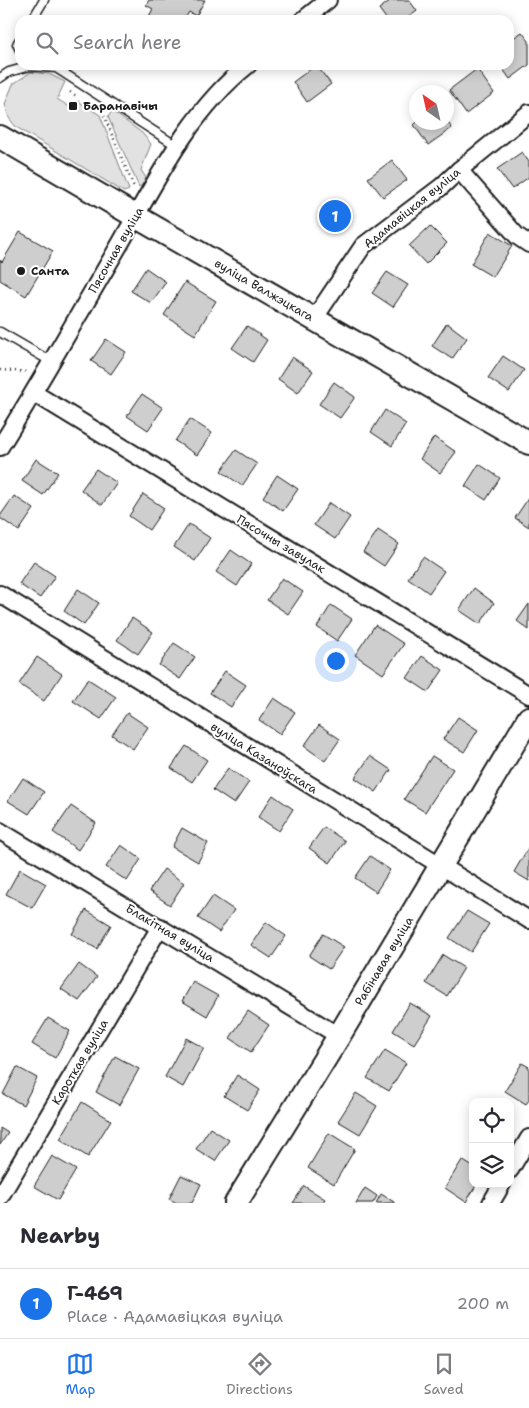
<!DOCTYPE html>
<html lang="en">
<head>
<meta charset="utf-8">
<style>
  :root { --surface:#fff; --page:#f7f7f7; --text:#2b2b33; --muted:#7c7c81; --line:#e1e1e2; --accent:#1a73e8 }
  body { margin:0; font-family:"Shantell Sans",sans-serif; background:var(--page); color:var(--text) }
  .controls { position:absolute; right:15px; bottom:15px; display:grid; overflow:hidden; border-radius:10px; box-shadow:0 2px 12px #0003 }
  .controls button { width:45px; height:45px; display:grid; place-items:center; padding:0; border:0; border-bottom:1px solid var(--line); background:var(--surface); color:var(--text); font:25px sans-serif }
  .compass { position:absolute; left:409px; top:85px; width:45px; height:45px; border-radius:50%; background:var(--surface); box-shadow:0 2px 12px #0003; rotate:326deg }
  .you { position:absolute; left:335px; top:660px; width:18px; height:18px; margin:-12px; border:4px solid #fff; border-radius:50%; background:#1a73e8; box-shadow:0 0 0 8px #1a73e833 }
  .badge { display:grid; place-items:center; width:32px; height:32px; border-radius:50%; background:var(--accent); color:#fff; font-size:16px; font-weight:700 }
  .pin { position:absolute; translate:-50% -50%; border:2px solid #fff; box-shadow:0 1px 5px #0006 }
  .list { margin:0; padding:0; list-style:none }
  h2 { display:flex; justify-content:space-between; align-items:center; height:65px; margin:0; padding:0 20px; font-size:21px }
  h2 small { font-size:16px; font-weight:400; color:var(--muted) }
  .list li { display:grid; grid-template-columns:32px 1fr auto; gap:15px; align-items:center; box-sizing:border-box; height:70px; padding:0 20px; border-top:1px solid var(--line) }
  .list b { display:block; font-size:19px; white-space:nowrap }
  .list p { margin:0; font-size:16px; white-space:nowrap; color:var(--muted) }
  .list em { font-size:16px; font-style:normal; color:var(--muted) }
  .icon { flex:none; width:28px; height:28px; fill:none; stroke:currentColor; stroke-width:2; stroke-linecap:round; stroke-linejoin:round }
  .map { position:relative; flex:none; width:529px; height:1203px; overflow:hidden }
  .search { position:absolute; background:var(--surface); box-shadow:0 2px 12px #0003; left:15px; right:15px; top:15px; height:55px; display:flex; align-items:center; gap:12px; box-sizing:border-box; padding:0 18px; border-radius:15px; color:var(--muted); font-size:19px }
  .sheet { height:135px; background:var(--surface) }
  nav { display:flex; justify-content:space-around; align-items:center; box-sizing:border-box; height:70px; border-top:1px solid var(--line); background:var(--surface); font-size:14px; color:var(--muted) }
  nav a { display:grid; justify-items:center; gap:2px }
  nav .on { color:var(--accent) }
  .map>svg:first-child { display:block }
  .green { fill:#e2e2e2; stroke:#7f7f7f }
  .building { fill:#cecece; stroke:#1c1c1c }
  .lines { fill:none; stroke-linecap:round; stroke-linejoin:round }
  .lane-casing { stroke:#1c1c1c; stroke-width:11 }
  .street-casing { stroke:#1c1c1c; stroke-width:20 }
  .secondary-casing { stroke:#1c1c1c; stroke-width:26 }
  .path { stroke:#1c1c1c; stroke-width:2.5; stroke-dasharray:1 4; stroke-linecap:butt }
  .lane { stroke:#fff; stroke-width:8 }
  .street { stroke:#fff; stroke-width:16 }
  .secondary { stroke:#fff; stroke-width:22 }
  .poi-dot { fill:#1c1c1c; stroke:#fff; stroke-width:2 }
  .labels { text-anchor:middle; stroke-width:4; stroke-linejoin:round; paint-order:stroke }
  .poi-label { font-size:12px; font-weight:bold; fill:#1c1c1c; stroke:#fff; text-anchor:start }
  .street-label { font-size:12px; fill:#1c1c1c; stroke:#fff }
</style>
</head>
<body>
<div class="map">
<svg width="529" height="1203" viewBox="0 0 529 1203">
  <rect width="100%" height="100%" fill="#fff"/>
  <filter id="ink" filterUnits="userSpaceOnUse"><feTurbulence type="fractalNoise" baseFrequency=".02" numOctaves="2"/><feDisplacementMap in="SourceGraphic" scale="10" xChannelSelector="R" yChannelSelector="G"/><feConvolveMatrix kernelMatrix="1 2 1 2 8 2 1 2 1" color-interpolation-filters="sRGB"/></filter>
  <g filter="url(#ink)">
    <g class="green">
      <path d="M31 72 49 74 65 82 57 99 73 109 78 101 100 115 129 190 124 192 16 127 9 118 5 104 13 84Z"/>
      <path d="M112 111 142 133 151 144 141 170 146 178 142 185 139 187 108 117Z"/>
    </g>
    <g class="building">
      <path d="M149 0H205L196 16 189 12 184 20H147L153 9 146 5Z"/>
      <path d="M391 0H409L417 11 405 20H387L379 9Z"/>
      <path d="M522 32 529 41V65L510 79 500 65H509V41Z"/>
      <path d="M316 65 331 84 307 102 293 82Z"/>
      <path d="M477 69 494 93 466 114 449 90Z"/>
      <path d="M446 120 452 128 428 145 414 125 417 122H446Z"/>
      <path d="M522 152 529 162V177L512 189 497 169Z"/>
      <path d="M392 160 407 180 383 197 368 178Z"/>
      <path d="M332 202 349 213 337 230 321 220Z"/>
      <path d="M430 226 447 243 426 264 409 246Z"/>
      <path d="M20 232 53 251 26 296 0 280V260L2 262Z"/>
      <path d="M490 232 512 246 493 277 471 264Z"/>
      <path d="M146 268 166 282 151 303 131 291Z"/>
      <path d="M387 272 408 285 393 307 372 293Z"/>
      <path d="M185 282 216 301 195 335 164 315Z"/>
      <path d="M447 323 467 338 452 359 432 346Z"/>
      <path d="M247 326 267 340 253 362 232 348Z"/>
      <path d="M106 339 126 352 111 374 91 361Z"/>
      <path d="M503 356 524 370 509 392 488 378Z"/>
      <path d="M292 357 313 371 298 393 278 379Z"/>
      <path d="M334 382 355 397 340 418 319 404Z"/>
      <path d="M142 394 163 408 148 430 127 416Z"/>
      <path d="M385 410 406 424 392 446 371 432Z"/>
      <path d="M190 419 212 433 197 455 175 441Z"/>
      <path d="M434 437 456 452 440 473 420 459Z"/>
      <path d="M236 450 257 464 242 486 221 471Z"/>
      <path d="M36 459 58 473 43 495 22 481Z"/>
      <path d="M479 464 500 478 486 500 465 486Z"/>
      <path d="M96 469 117 483 102 505 81 490Z"/>
      <path d="M277 475 298 489 283 511 263 497Z"/>
      <path d="M143 494 164 508 149 530 129 516Z"/>
      <path d="M14 496 34 509 19 531 0 518V516Z"/>
      <path d="M529 497V527L515 518Z"/>
      <path d="M329 503 350 517 335 539 314 525Z"/>
      <path d="M189 524 210 538 195 561 174 547Z"/>
      <path d="M378 530 399 544 384 566 363 552Z"/>
      <path d="M231 550 251 564 237 586 216 572Z"/>
      <path d="M423 557 444 571 429 593 408 578Z"/>
      <path d="M34 562 55 576 40 598 19 584Z"/>
      <path d="M282 578 303 592 288 614 267 600Z"/>
      <path d="M474 588 494 603 480 624 459 610Z"/>
      <path d="M78 589 99 603 84 625 64 611Z"/>
      <path d="M529 604V630L517 621Z"/>
      <path d="M331 605 352 619 337 641 317 627Z"/>
      <path d="M132 618 153 632 138 654 117 640Z"/>
      <path d="M375 625 404 644 383 674 355 655Z"/>
      <path d="M174 643 195 657 180 679 159 665Z"/>
      <path d="M422 656 443 670 428 692 407 678Z"/>
      <path d="M37 657 62 674 44 701 19 684Z"/>
      <path d="M225 671 246 685 231 707 210 693Z"/>
      <path d="M88 679 116 697 101 719 73 701Z"/>
      <path d="M274 698 295 712 280 734 259 720Z"/>
      <path d="M127 713 148 727 133 749 112 735Z"/>
      <path d="M458 717 478 730 464 752 443 739Z"/>
      <path d="M319 725 340 739 325 761 304 746Z"/>
      <path d="M186 746 207 760 192 782 171 768Z"/>
      <path d="M370 756 391 770 376 792 355 778Z"/>
      <path d="M432 756 453 769 425 812 404 799Z"/>
      <path d="M228 768 249 782 234 804 213 790Z"/>
      <path d="M23 778 44 792 29 814 8 801Z"/>
      <path d="M273 795 293 809 279 831 258 817Z"/>
      <path d="M71 806 96 823 78 850 53 832Z"/>
      <path d="M324 827 345 841 330 863 309 848Z"/>
      <path d="M182 828 208 843 198 862 172 847Z"/>
      <path d="M121 845 141 859 127 881 106 867Z"/>
      <path d="M528 848 529 849V881L514 872Z"/>
      <path d="M370 856 390 870 376 892 355 878Z"/>
      <path d="M20 869 46 884 32 908 6 894Z"/>
      <path d="M164 869 184 883 170 905 149 891Z"/>
      <path d="M213 896 234 910 219 932 198 918Z"/>
      <path d="M86 910 111 925 97 949 72 934Z"/>
      <path d="M467 911 489 924 471 952 449 938Z"/>
      <path d="M266 922 286 936 271 958 251 945Z"/>
      <path d="M323 934 344 947 329 969 309 956Z"/>
      <path d="M443 955 464 968 447 996 426 983Z"/>
      <path d="M79 964 97 977 79 1001 61 989Z"/>
      <path d="M193 982 218 996 207 1016 182 1001Z"/>
      <path d="M410 1003 432 1016 414 1044 393 1031Z"/>
      <path d="M248 1011 269 1025 251 1052 230 1038Z"/>
      <path d="M48 1018 70 1031 55 1058 32 1044Z"/>
      <path d="M186 1038 204 1048 183 1087 165 1077Z"/>
      <path d="M385 1050 406 1063 389 1091 367 1078Z"/>
      <path d="M115 1056 139 1069 119 1105 96 1092Z"/>
      <path d="M522 1063 529 1067V1100L526 1104 505 1091Z"/>
      <path d="M17 1067 37 1078 23 1105 3 1094Z"/>
      <path d="M237 1075 260 1090 247 1110 224 1096Z"/>
      <path d="M356 1093 377 1106 360 1134 338 1121Z"/>
      <path d="M82 1102 111 1120 88 1157 60 1139Z"/>
      <path d="M0 1128 8 1133 0 1145Z"/>
      <path d="M210 1128 229 1140 215 1161 196 1149Z"/>
      <path d="M329 1133 355 1149 334 1184 308 1168Z"/>
      <path d="M52 1156 76 1170 58 1200 34 1186Z"/>
      <path d="M462 1160 473 1167V1184H477L466 1202 445 1188Z"/>
      <path d="M181 1175 201 1184 192 1203H177L169 1199Z"/>
      <path d="M304 1186 325 1199 322 1203H293Z"/>
      <path d="M365 1188 377 1196 373 1203H356Z"/>
      <path d="M381 1194 394 1202V1203H376Z"/>
    </g>
    <g class="lines">
      <g class="lane-casing">
        <g id="lane">
          <path d="M32 20 44 0"/>
          <path d="M20 39 17 44 20 50"/>
          <path d="M0 78 9 72 30 66 56 68 177 146"/>
          <path d="M0 332 52 362"/>
        </g>
      </g>
      <g class="street-casing">
        <g id="street">
          <path d="M303 20 328 0"/>
          <path d="M459 170 517 236 529 244"/>
          <path d="M314 319 363 246 441 187 459 170 529 113"/>
          <path d="M34 393 529 695"/>
          <path d="M0 447C42 380 80 312 120 244 156 181 190 111 248 65"/>
          <path d="M0 594 529 920"/>
          <path d="M0 831 339 1036"/>
          <path d="M510 1170 529 1138"/>
          <path d="M0 1197 160 927"/>
          <path d="M491 1203 502 1184"/>
        </g>
      </g>
      <g class="secondary-casing">
        <g id="secondary">
          <path d="M0 137 135 216 529 443"/>
          <path d="M236 1203 339 1036 529 718"/>
        </g>
      </g>
      <g class="path">
        <path d="M70 92 78 97"/>
        <path d="M101 112 103 113 134 187"/>
        <path d="M0 370 28 372"/>
      </g>
      <use href="#lane" class="lane"/>
      <use href="#street" class="street"/>
      <use href="#secondary" class="secondary"/>
    </g>
  </g>
  <g class="poi-dot">
    <rect x="68" y="101" width="10" height="10" rx="2.5"/>
    <circle cx="21" cy="271" r="5"/>
  </g>
  <g class="labels">
    <g class="poi-label">
      <text x="83" y="110">Баранавічы</text>
      <text x="31" y="275">Санта</text>
    </g>
    <g class="street-label">
      <text transform="translate(412 208) rotate(-39)" y="4">Адамавіцкая вуліца</text>
      <text transform="translate(116 250) rotate(-60)" y="4">Пясочная вуліца</text>
      <text transform="translate(264 290) rotate(30)" y="4">вуліца Валжэцкага</text>
      <text transform="translate(281 544) rotate(31)" y="4">Пясочны завулак</text>
      <text transform="translate(264 758) rotate(32)" y="4">вуліца Казаноўскага</text>
      <text transform="translate(170 933) rotate(31)" y="4">Блакітная вуліца</text>
      <text transform="translate(384 961) rotate(-59)" y="4">Рабінавая вуліца</text>
      <text transform="translate(80 1062) rotate(-59)" y="4">Кароткая вуліца</text>
    </g>
  </g>
</svg>
<div class="controls">
<button><svg class="icon" aria-label="locate" viewBox="0 0 24 24"><circle cx="12" cy="12" r="6"/><path d="M12 2v4M12 18v4M2 12h4M18 12h4"/></svg></button>
<button><svg class="icon" aria-label="layers" viewBox="0 0 24 24"><path d="M12 4l9 5-9 5-9-5zM3 14l9 5 9-5"/></svg></button>
</div>
<svg class="compass" viewBox="-18 -18 36 36"><path d="M0-13l5 13h-10z" fill="#e53935"/><path d="M0 13l5-13h-10z" fill="#7c7c81"/></svg>
<div class="you"></div>
<div class="pin badge" style="left:335px;top:216px">1</div>
<div class="search"><svg class="icon" aria-label="search" viewBox="0 0 24 24"><circle cx="10" cy="10" r="6"/><path d="M15 15l6 6"/></svg>Search here</div>
</div>
<section class="sheet">
<h2>Nearby<small></small></h2>
<ul class="list">
<li><span class="badge">1</span><div><b>Г-469</b><p>Place · Адамавіцкая вуліца</p></div><em>200 m</em></li>
</ul>
</section>
<nav>
<a class="on"><svg class="icon" aria-label="map" viewBox="0 0 24 24"><path d="M3 6l6-2 6 2 6-2v14l-6 2-6-2-6 2zM9 4v14M15 6v14"/></svg>Map</a>
<a><svg class="icon" aria-label="directions" viewBox="0 0 24 24"><path d="M12 3l9 9-9 9-9-9zM9 14v-3h6M13 9l2 2-2 2"/></svg>Directions</a>
<a><svg class="icon" aria-label="saved" viewBox="0 0 24 24"><path d="M7 4h10v16l-5-4-5 4z"/></svg>Saved</a>
</nav>
</body>
</html>
